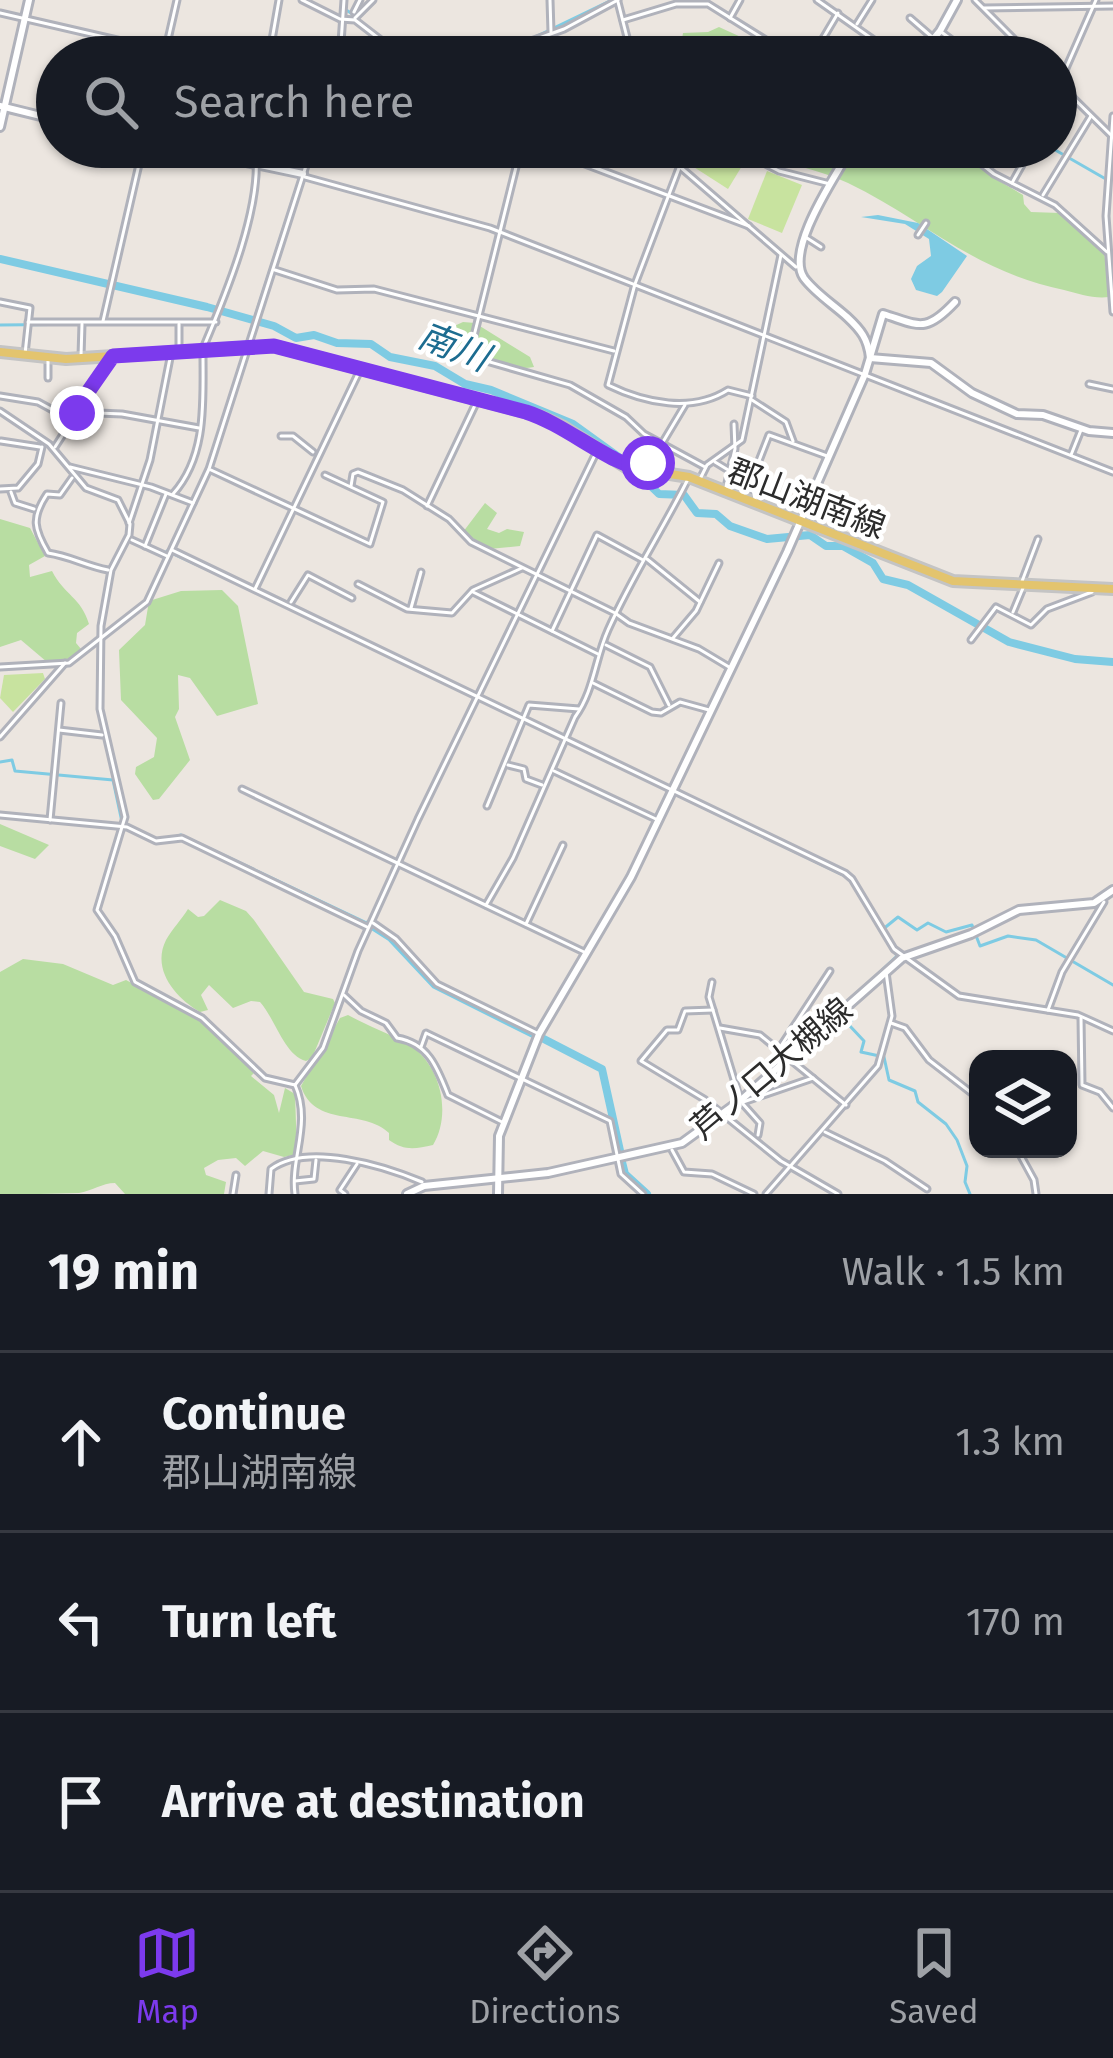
<!DOCTYPE html>
<html lang="en">
<head>
<meta charset="utf-8">
<style>
  :root { --surface:#171b24; --page:#20242c; --text:#f1f3f6; --muted:#9ea1a6; --line:#363941; --accent:#7c3aed }
  body { margin:0; font-family:"Fira Sans","Noto Sans JP",sans-serif; background:var(--page); color:var(--text) }
  .controls { position:absolute; right:36px; bottom:36px; display:grid; overflow:hidden; border-radius:24px; box-shadow:0 3px 9px #0004 }
  .controls button { width:108px; height:108px; display:grid; place-items:center; padding:0; border:0; border-bottom:3px solid var(--line); background:var(--surface); color:var(--text); font:60px sans-serif }
  .stop { position:absolute; width:36px; height:36px; margin:-27px; border:9px solid #7c3aed; border-radius:50%; background:#fff }
  .stop.end { background:#7c3aed; border-color:#fff; box-shadow:0 3px 12px #0008 }
  .list { margin:0; padding:0; list-style:none }
  h2 { display:flex; justify-content:space-between; align-items:center; height:156px; margin:0; padding:0 48px; font-size:51px }
  h2 small { font-size:39px; font-weight:400; color:var(--muted) }
  .list li { display:grid; grid-template-columns:78px 1fr auto; gap:36px; align-items:center; box-sizing:border-box; height:180px; padding:0 48px; border-top:3px solid var(--line) }
  .list b { display:block; font-size:45px; white-space:nowrap }
  .list p { margin:0; font-size:39px; white-space:nowrap; color:var(--muted) }
  .list em { font-size:39px; font-style:normal; color:var(--muted) }
  .icon { flex:none; width:66px; height:66px; fill:none; stroke:currentColor; stroke-width:2; stroke-linecap:round; stroke-linejoin:round }
  .map { position:relative; flex:none; width:1113px; height:1194px; overflow:hidden }
  .search { position:absolute; background:var(--surface); box-shadow:0 3px 9px #0004; left:36px; right:36px; top:36px; height:132px; display:flex; align-items:center; gap:30px; box-sizing:border-box; padding:0 42px; border-radius:66px; color:var(--muted); font-size:45px }
  .sheet { height:696px; background:var(--surface) }
  nav { display:flex; justify-content:space-around; align-items:center; box-sizing:border-box; height:168px; border-top:3px solid var(--line); background:var(--surface); font-size:33px; color:var(--muted) }
  nav a { display:grid; justify-items:center; gap:6px }
  nav .on { color:var(--accent) }
  .map>svg:first-child { display:block }
  .green { fill:#b8dda2 }
  .pitch { fill:#c8e39f }
  .water { fill:#7ecbe3 }
  .lines { fill:none; stroke-linecap:round; stroke-linejoin:round }
  .stream { stroke:#7ecbe3; stroke-width:3 }
  .river { stroke:#7ecbe3; stroke-width:8 }
  .tertiary-tunnel { stroke:#c6c1bc; stroke-width:6; stroke-dasharray:6 3; stroke-linecap:butt }
  .minor-casing { stroke:#b0b2bb; stroke-width:9 }
  .tertiary-casing { stroke:#b0b2bb; stroke-width:12 }
  .secondary-casing { stroke:#b0b2bb; stroke-width:12 }
  .primary-casing { stroke:#c4c4c4; stroke-width:14 }
  .minor { stroke:#fff; stroke-width:3 }
  .tertiary { stroke:#fff; stroke-width:6 }
  .secondary { stroke:#fff; stroke-width:6 }
  .primary { stroke:#e3c46e; stroke-width:8 }
  .route { stroke:#7c3aed; stroke-width:15 }
  .labels { text-anchor:middle; stroke-width:9; stroke-linejoin:round; paint-order:stroke }
  .street-label { font-size:33px; fill:#2c2c2c; stroke:#fff }
  .water-label { font-size:36px; font-style:italic; fill:#1c6c90; stroke:#fff }
</style>
</head>
<body>
<div class="map">
<svg width="1113" height="1194" viewBox="0 0 1113 1194">
  <rect width="100%" height="100%" fill="#ece6e0"/>
  <g class="green">
    <path d="M719 27 754 43 763 51 779 52 787 57H679L683 33 708 32Z"/>
    <path d="M752 147H958L989 175 1023 195 1024 204 1031 212 1060 213 1104 250 1109 297C1094 299 1079 294 1064 290 973 271 926 221 848 183 817 168 781 165 752 147Z"/>
    <path d="M463 322 475 323 530 357 534 367C513 371 479 362 465 346L467 355 442 347 452 327Z"/>
    <path d="M485 503 497 513 487 529 499 533 507 529 524 532 520 546 489 549 463 532Z"/>
    <path d="M0 519 30 528 45 556 29 565 30 577 52 571C64 595 81 597 89 624L77 633 76 643 81 649 67 661 47 662 21 640 0 647Z"/>
    <path d="M222 590 238 606 258 704 217 716 190 678 178 675 179 709 175 717 190 760 159 799 153 800 135 774 136 767 154 757 157 738 121 700 119 650 145 625 149 601 181 591Z"/>
    <path d="M0 824 49 845 35 859 0 846Z"/>
    <path d="M220 900 246 911 254 920 304 992 333 999 335 1003 312 1058 306 1061C284 1055 276 1020 260 1002L251 1001 233 1008 209 985 201 995 208 1010 200 1012C176 998 151 970 166 940 172 929 182 919 188 909L198 917 204 916Z"/>
    <path d="M23 959 63 964 113 985 126 980 207 1023 255 1072 251 1076 274 1095 279 1113 285 1088 295 1094 297 1154 284 1157 263 1151 245 1166 236 1158 218 1160 204 1168 206 1175 226 1182 224 1194H125L115 1183C102 1183 92 1191 79 1193 54 1194 26 1194 0 1194V972Z"/>
    <path d="M348 1015C368 1026 388 1033 408 1044 441 1064 452 1114 433 1145 415 1149 404 1151 389 1140V1133C363 1108 314 1128 301 1086L340 1018Z"/>
  </g>
  <g class="pitch">
    <path d="M696 147H723L745 161 728 189 686 162Z"/>
    <path d="M767 171 802 185 782 233 748 219Z"/>
    <path d="M43 673 45 679 13 712 0 698 4 675Z"/>
  </g>
  <path class="water" d="M878 215 918 223 967 256 942 292 937 296 916 290 911 279 917 266 931 256 929 239 905 224 861 217Z"/>
  <g class="lines">
    <g class="stream">
      <path d="M821 1 856 26"/>
      <path d="M343 8 354 15 370 0"/>
      <path d="M341 16 342 0"/>
      <path d="M533 38 612 0"/>
      <path d="M337 57 340 38"/>
      <path d="M1050 147 1104 178"/>
      <path d="M301 172 309 147"/>
      <path d="M102 319 109 285"/>
      <path d="M253 323 300 177"/>
      <path d="M0 325 100 324"/>
      <path d="M167 551 269 598"/>
      <path d="M375 649 847 877"/>
      <path d="M0 762 12 760 15 771 113 780 122 822 138 830"/>
      <path d="M169 839 181 835 369 924"/>
      <path d="M866 904 897 956 848 1002 854 1016 849 1025 864 1041 861 1052 884 1057 889 1080 915 1091 918 1102 946 1124 957 1140 967 1166 965 1182 970 1194"/>
      <path d="M882 930 898 917 917 930 928 923 946 932 972 925 980 946 1008 936 1036 940 1113 985"/>
    </g>
    <g class="river">
      <path d="M0 259 207 307 274 326 296 338 314 335 337 343 371 344 390 357 435 366 465 384 491 390 573 424 627 463 659 494 684 495 697 513 716 514 730 526 767 539 810 535 826 546H843L873 563 883 579 908 585 1009 642 1075 659 1113 662"/>
      <path d="M369 924 391 938 435 985 535 1035"/>
      <path d="M540 1037 602 1069 621 1155"/>
      <path d="M621 1158 625 1174 647 1194"/>
    </g>
    <path class="tertiary-tunnel" d="M843 162 851 147"/>
    <g class="minor-casing">
      <g id="minor">
        <path d="M302 0 340 19 355 20 390 47 531 41 564 29 618 0"/>
        <path d="M550 0 551 32"/>
        <path d="M817 0 898 57"/>
        <path d="M975 0 1032 57"/>
        <path d="M618 2 632 57"/>
        <path d="M984 8 1113 6"/>
        <path d="M354 12 360 0"/>
        <path d="M0 13 191 57"/>
        <path d="M355 18 373 0"/>
        <path d="M730 18 740 0"/>
        <path d="M910 18 932 37"/>
        <path d="M623 20 676 4H708L793 57"/>
        <path d="M857 24 872 0"/>
        <path d="M940 31 964 49 960 57"/>
        <path d="M531 42 533 57"/>
        <path d="M531 44 549 57"/>
        <path d="M164 57 177 0"/>
        <path d="M269 57 279 0"/>
        <path d="M340 57 344 0"/>
        <path d="M812 57 838 13"/>
        <path d="M1056 81 1113 137"/>
        <path d="M1056 91 1096 0"/>
        <path d="M1113 116 1106 216 1113 312"/>
        <path d="M521 147 469 356 570 385 626 417 644 434 705 467"/>
        <path d="M540 147 749 226"/>
        <path d="M657 147 796 267"/>
        <path d="M687 147 635 284 608 385C645 403 692 413 728 390L752 396"/>
        <path d="M732 147 779 171 830 184"/>
        <path d="M960 147 994 174 1055 205 1107 252"/>
        <path d="M305 177 490 228 1113 472"/>
        <path d="M1012 183 1032 147"/>
        <path d="M1043 195 1091 116"/>
        <path d="M918 235 926 223"/>
        <path d="M807 238 821 247"/>
        <path d="M275 270 337 290 374 289 614 351"/>
        <path d="M0 302 30 308 25 354"/>
        <path d="M103 321 143 147"/>
        <path d="M28 322H216"/>
        <path d="M179 324V350"/>
        <path d="M204 346C226 294 264 203 255 147"/>
        <path d="M81 356 82 324"/>
        <path d="M48 360V378"/>
        <path d="M1089 384 1113 389"/>
        <path d="M0 396 38 402 71 420"/>
        <path d="M752 400 786 422 793 441"/>
        <path d="M0 411 49 444 86 488 118 500 130 524 129 535 111 570 101 626 100 709 125 817 97 910 115 936 135 982 202 1018 265 1078 295 1085 323 1048 358 951 418 819 596 453"/>
        <path d="M74 412 122 414 199 428"/>
        <path d="M281 436H293L313 452"/>
        <path d="M1 441 40 447"/>
        <path d="M55 447 111 360"/>
        <path d="M1071 455 1081 430"/>
        <path d="M715 462 748 482"/>
        <path d="M70 467 151 487 193 503"/>
        <path d="M648 467 685 405"/>
        <path d="M211 470 370 544 383 502 325 475"/>
        <path d="M72 478 60 495 47 494C31 518 34 529 48 553 70 556 86 566 108 570"/>
        <path d="M699 481 707 465 742 440 781 255"/>
        <path d="M351 486 353 474 358 472 403 490 449 519 471 542 615 613 629 623 699 649 729 667"/>
        <path d="M726 487 735 449 734 424"/>
        <path d="M0 489 18 488 38 464 42 447"/>
        <path d="M11 492 15 503 34 509"/>
        <path d="M173 494C207 456 203 402 203 355"/>
        <path d="M756 503 751 481 769 435 827 456"/>
        <path d="M427 506 477 401"/>
        <path d="M129 523 150 460 171 353"/>
        <path d="M132 540 167 556"/>
        <path d="M145 546 166 494"/>
        <path d="M172 550 845 873 852 879 894 949 959 996 1078 1015 1113 1031"/>
        <path d="M647 559 700 602"/>
        <path d="M358 584 407 609 452 613 473 590 522 568"/>
        <path d="M1021 584 1038 539"/>
        <path d="M255 589 360 370"/>
        <path d="M473 592 598 654"/>
        <path d="M291 602 308 575 352 598"/>
        <path d="M411 608 421 572"/>
        <path d="M1013 612 1023 588"/>
        <path d="M552 631 597 535 643 560"/>
        <path d="M673 638 696 611 719 563"/>
        <path d="M971 640 996 607 1031 625 1047 609 1092 592"/>
        <path d="M606 645 650 667 669 705"/>
        <path d="M0 667 69 663 147 602 209 469 312 147"/>
        <path d="M593 683 652 712 661 713 680 702 709 710"/>
        <path d="M59 730 102 735"/>
        <path d="M0 737 65 663"/>
        <path d="M508 765 524 769 526 779 542 785"/>
        <path d="M554 771 658 820"/>
        <path d="M242 789 584 952"/>
        <path d="M487 806 529 705 579 709"/>
        <path d="M0 815 127 827 156 841 182 838 367 927"/>
        <path d="M50 820 61 703"/>
        <path d="M486 905 513 858 575 717C594 691 595 659 608 630 631 578 663 529 688 479"/>
        <path d="M373 923 396 939 437 984 537 1033"/>
        <path d="M526 924 563 845"/>
        <path d="M712 982 709 997 739 1096"/>
        <path d="M344 995 361 1011 386 1023 397 1038C428 1043 437 1067 448 1095L502 1122"/>
        <path d="M713 1010 685 1011 678 1030H667L641 1061 704 1099 781 1161 838 1194"/>
        <path d="M1048 1010 1062 972 1104 902"/>
        <path d="M1081 1018 1082 1085 1100 1092 1113 1108"/>
        <path d="M891 1023 905 1028 929 1060 978 1098"/>
        <path d="M720 1028 760 1035 846 1105"/>
        <path d="M421 1047 426 1033 610 1121 621 1174 643 1194"/>
        <path d="M779 1049 830 971"/>
        <path d="M295 1085C312 1123 290 1159 295 1194"/>
        <path d="M743 1102 813 1078"/>
        <path d="M743 1104 760 1123 758 1135"/>
        <path d="M825 1132 885 1161 927 1189"/>
        <path d="M1017 1149 1034 1180 1036 1194"/>
        <path d="M672 1150 684 1172 712 1174 754 1194"/>
        <path d="M295 1181 314 1179 316 1160"/>
        <path d="M233 1194 236 1175"/>
        <path d="M269 1194 271 1169C307 1142 384 1166 422 1182"/>
        <path d="M345 1194 340 1190 357 1164"/>
        <path d="M766 1194 878 1066 892 1016 886 972"/>
      </g>
    </g>
    <g class="tertiary-casing">
      <g id="tertiary">
        <path d="M918 57 940 31 957 0"/>
        <path d="M0 106 57 120"/>
        <path d="M0 127 29 0"/>
        <path d="M175 147 303 174"/>
        <path d="M843 162C829 186 786 252 804 278 815 293 834 305 847 317 861 330 868 339 870 358L931 363 972 393 1017 414 1043 415 1089 431 1113 433"/>
        <path d="M498 1194 499 1136 539 1034 631 877 787 552 865 374 883 314C919 325 925 334 955 302"/>
      </g>
    </g>
    <g class="secondary-casing">
      <path id="secondary" d="M407 1194 424 1186 548 1173 682 1143 741 1100 902 958 971 934 1019 910 1094 903 1113 890"/>
    </g>
    <g class="primary-casing">
      <path id="primary" d="M0 352 66 359 274 346 540 416 562 426 626 467 689 477 953 581 1113 589"/>
    </g>
    <use href="#minor" class="minor"/>
    <use href="#tertiary" class="tertiary"/>
    <use href="#secondary" class="secondary"/>
    <use href="#primary" class="primary"/>
  </g>
  <g class="lines">
    <path class="route" d="M77 413 74 412 113 356 274 346 526 412C567 425 611 466 647 470L648 463"/>
  </g>
  <g class="labels">
    <g class="street-label">
      <text transform="translate(807 498) rotate(21)" y="12">郡山湖南線</text>
      <text transform="translate(771 1068) rotate(-40)" y="12">芦ノ口大槻線</text>
    </g>
    <g class="water-label">
      <text transform="translate(454 346) rotate(21)" y="13">南川</text>
    </g>
  </g>
</svg>
<div class="controls">
<button><svg class="icon" aria-label="layers" viewBox="0 0 24 24"><path d="M12 4l9 5-9 5-9-5zM3 14l9 5 9-5"/></svg></button>
</div>
<div class="stop" style="left:648px;top:463px"></div>
<div class="stop end" style="left:77px;top:413px"></div>
<div class="search"><svg class="icon" aria-label="search" viewBox="0 0 24 24"><circle cx="10" cy="10" r="6"/><path d="M15 15l6 6"/></svg>Search here</div>
</div>
<section class="sheet">
<h2>19 min<small>Walk · 1.5 km</small></h2>
<ul class="list">
<li><svg class="icon" aria-label="ahead" viewBox="0 0 24 24"><path d="M12 20V5M6 11l6-6 6 6"/></svg><div><b>Continue</b><p>郡山湖南線</p></div><em>1.3 km</em></li>
<li><svg class="icon" aria-label="left" viewBox="0 0 24 24"><path d="M17 20v-9H6M10 6l-5 5 5 5"/></svg><div><b>Turn left</b></div><em>170 m</em></li>
<li><svg class="icon" aria-label="arrive" viewBox="0 0 24 24"><path d="M6 21V4h12l-3 4 3 4H6"/></svg><div><b>Arrive at destination</b></div></li>
</ul>
</section>
<nav>
<a class="on"><svg class="icon" aria-label="map" viewBox="0 0 24 24"><path d="M3 6l6-2 6 2 6-2v14l-6 2-6-2-6 2zM9 4v14M15 6v14"/></svg>Map</a>
<a><svg class="icon" aria-label="directions" viewBox="0 0 24 24"><path d="M12 3l9 9-9 9-9-9zM9 14v-3h6M13 9l2 2-2 2"/></svg>Directions</a>
<a><svg class="icon" aria-label="saved" viewBox="0 0 24 24"><path d="M7 4h10v16l-5-4-5 4z"/></svg>Saved</a>
</nav>
</body>
</html>
